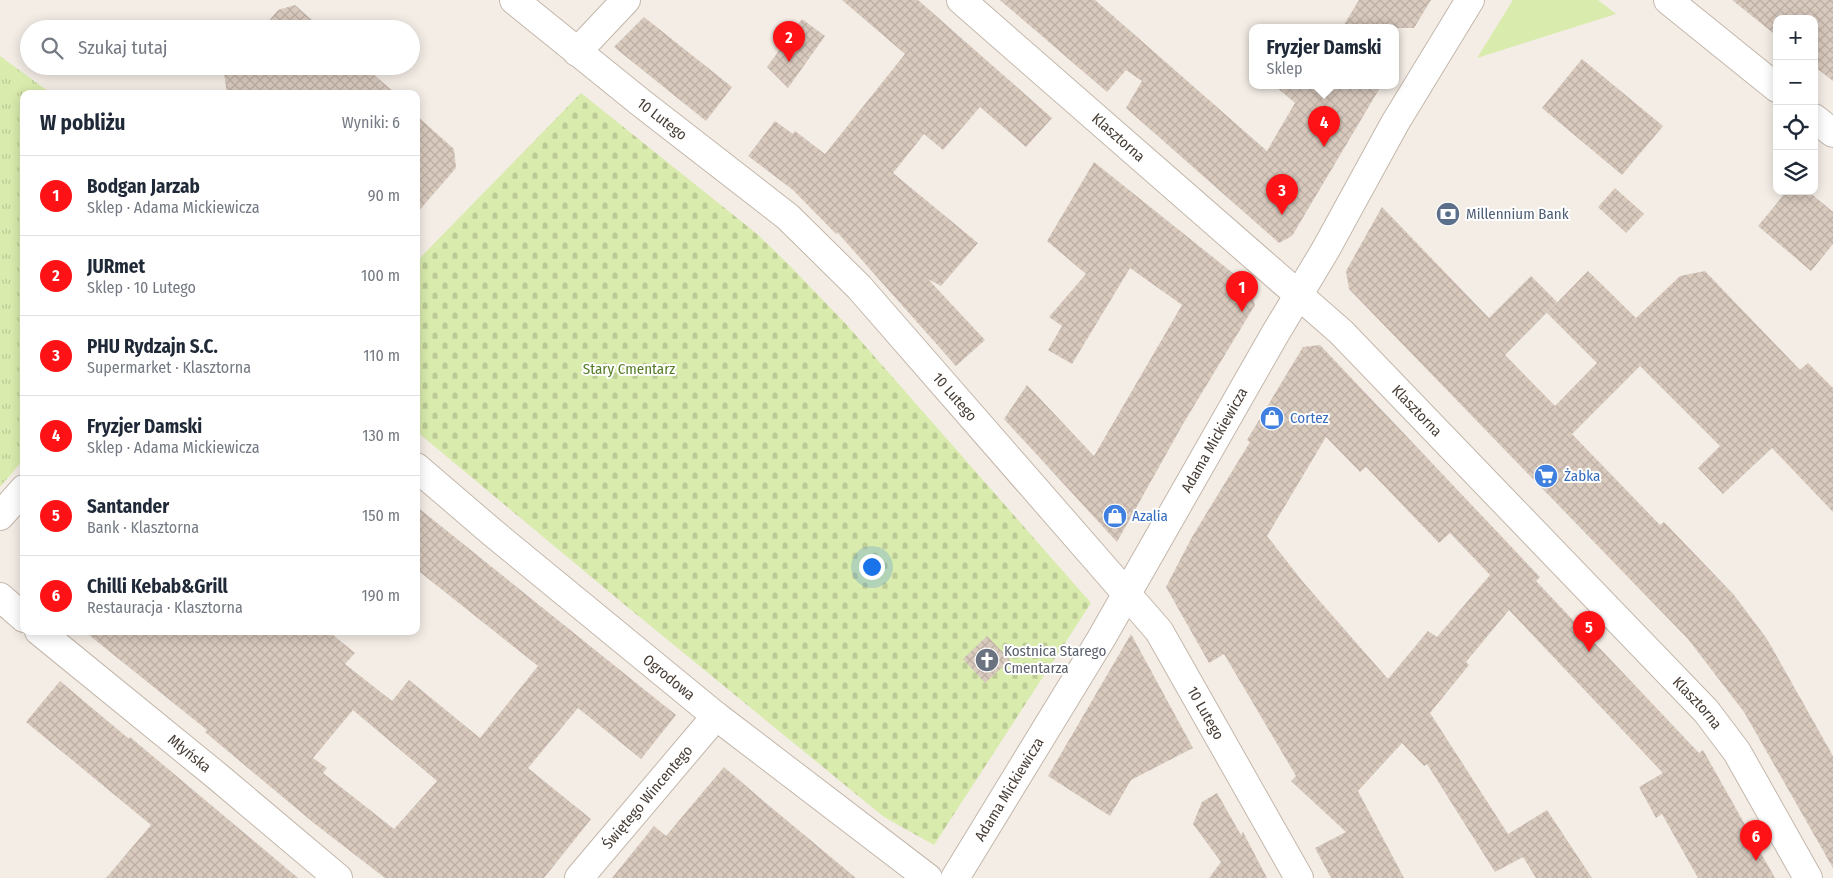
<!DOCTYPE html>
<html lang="pl">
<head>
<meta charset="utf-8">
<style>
  :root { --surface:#fff; --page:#f2f2f3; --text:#1f2937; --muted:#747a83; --line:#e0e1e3; --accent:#ff1216 }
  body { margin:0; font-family:"Fira Sans Condensed",sans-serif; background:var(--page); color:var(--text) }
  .controls { position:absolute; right:15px; top:15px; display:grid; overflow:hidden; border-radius:10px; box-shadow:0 2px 12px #0003 }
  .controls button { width:45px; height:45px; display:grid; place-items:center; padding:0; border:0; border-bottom:1px solid var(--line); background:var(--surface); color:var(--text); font:25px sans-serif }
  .you { position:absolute; left:871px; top:566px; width:18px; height:18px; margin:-12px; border:4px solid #fff; border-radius:50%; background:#1a73e8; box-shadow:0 0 0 8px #1a73e833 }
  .badge { display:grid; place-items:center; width:32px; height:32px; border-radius:50%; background:var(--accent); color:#fff; font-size:16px; font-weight:700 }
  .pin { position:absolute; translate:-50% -41px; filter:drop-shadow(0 1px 2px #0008) }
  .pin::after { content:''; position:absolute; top:26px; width:18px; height:15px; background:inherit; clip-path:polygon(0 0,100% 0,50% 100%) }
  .popup { position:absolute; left:1249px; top:24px; width:150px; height:65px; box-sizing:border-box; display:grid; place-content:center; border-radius:10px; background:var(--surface); filter:drop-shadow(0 1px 4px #0005); font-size:16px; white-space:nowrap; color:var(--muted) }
  .popup b { font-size:19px; color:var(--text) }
  .popup::after { content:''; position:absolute; left:50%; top:100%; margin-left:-10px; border:10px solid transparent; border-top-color:var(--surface) }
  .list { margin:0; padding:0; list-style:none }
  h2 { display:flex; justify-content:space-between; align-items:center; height:65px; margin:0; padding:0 20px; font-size:21px }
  h2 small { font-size:16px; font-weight:400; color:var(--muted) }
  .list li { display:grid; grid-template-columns:32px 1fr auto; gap:15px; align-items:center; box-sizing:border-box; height:80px; padding:0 20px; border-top:1px solid var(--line) }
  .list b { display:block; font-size:19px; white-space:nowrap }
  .list p { margin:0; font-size:16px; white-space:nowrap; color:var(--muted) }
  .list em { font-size:16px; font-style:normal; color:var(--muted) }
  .icon { flex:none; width:28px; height:28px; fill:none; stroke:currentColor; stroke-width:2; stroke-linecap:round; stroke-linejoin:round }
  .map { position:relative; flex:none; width:1833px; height:878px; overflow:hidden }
  .search { position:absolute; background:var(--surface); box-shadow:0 2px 12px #0003; left:20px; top:20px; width:400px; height:55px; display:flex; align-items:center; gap:12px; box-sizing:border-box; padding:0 18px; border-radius:28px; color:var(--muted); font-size:19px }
  .panel { position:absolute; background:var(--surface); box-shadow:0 2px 12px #0003; left:20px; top:90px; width:400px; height:545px; border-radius:10px }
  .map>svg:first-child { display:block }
  .grass { fill:#d9ebad }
  .cemetery { fill:url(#cemetery-stones) }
  .park { fill:url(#park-tufts) }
  .building { fill:url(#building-cross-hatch); fill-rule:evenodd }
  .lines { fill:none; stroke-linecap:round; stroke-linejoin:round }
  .minor-casing { stroke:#c3b7ab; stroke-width:30 }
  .tertiary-casing { stroke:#c3b7ab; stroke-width:30 }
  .minor { stroke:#fff; stroke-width:28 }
  .tertiary { stroke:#fff; stroke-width:28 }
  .labels { text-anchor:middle; stroke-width:4; stroke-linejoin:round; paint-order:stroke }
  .street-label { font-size:15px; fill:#473d35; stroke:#fff }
  .service-label { font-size:15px; fill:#4e5e75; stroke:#fff; text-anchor:start }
  .park-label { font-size:15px; fill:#547c25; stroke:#fff }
  .shop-label { font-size:15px; fill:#366cbe; stroke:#fff; text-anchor:start }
  .worship-label { font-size:15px; fill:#5b616d; stroke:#fff; text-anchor:start }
</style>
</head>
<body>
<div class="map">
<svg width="1833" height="878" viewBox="0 0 1833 878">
  <defs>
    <pattern id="cemetery-stones" width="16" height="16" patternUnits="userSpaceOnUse" patternTransform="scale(1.25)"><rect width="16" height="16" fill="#d9ebad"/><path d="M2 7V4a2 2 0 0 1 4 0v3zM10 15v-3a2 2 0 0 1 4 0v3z" fill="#bcca95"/></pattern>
    <pattern id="park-tufts" width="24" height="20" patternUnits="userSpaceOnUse" patternTransform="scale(1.25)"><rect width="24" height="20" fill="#d9ebad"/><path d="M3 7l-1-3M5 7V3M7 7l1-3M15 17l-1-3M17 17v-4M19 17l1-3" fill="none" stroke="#bcca95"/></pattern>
    <pattern id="building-cross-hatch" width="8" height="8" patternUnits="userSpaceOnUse" patternTransform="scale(1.25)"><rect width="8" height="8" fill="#d9cabe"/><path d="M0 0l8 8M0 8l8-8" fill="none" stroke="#bcaea4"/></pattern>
  </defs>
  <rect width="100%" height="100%" fill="#f4ede6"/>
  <path class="grass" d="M1513 0H1598L1616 14 1477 58Z"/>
  <path class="cemetery" d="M581 93 757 234 787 263 845 323 1091 603 934 845 884 817 625 605 416 431V262Z"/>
  <path class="park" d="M0 56 52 94H24V459L0 487Z"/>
  <g class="building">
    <path d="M842 0H918L1052 118 1026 147 980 107 943 150 924 134 893 173 978 243 941 286 928 279 985 340 956 366 837 232 836 234 793 190 748 156 775 121 793 134 795 131 825 154 905 54Z"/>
    <path d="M1000 0H1095L1267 151 1295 103 1275 86H1381L1292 236 1279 243 1126 108 1142 81 1126 70 1107 92Z"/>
    <path d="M1359 0H1431L1414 28H1342Z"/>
    <path d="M1732 0H1833V81L1814 66V19H1777V36Z"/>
    <path d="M295 5 322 29H262L278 10Z"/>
    <path d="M644 17 732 87 706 121 614 47Z"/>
    <path d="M802 19 825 36 788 88 767 67Z"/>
    <path d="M1582 59 1663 126 1622 175 1542 108Z"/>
    <path d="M230 66H364L396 94H227L224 73Z"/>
    <path d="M416 115 454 149 456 168 416 214Z"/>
    <path d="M1094 162 1249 286 1255 305 1183 424 1117 542 1004 419 1027 385 1094 456 1182 305 1130 268 1072 364 1048 350 1062 326 1049 317 1086 274 1047 241Z"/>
    <path d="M1615 188 1644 214 1626 233 1598 207Z"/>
    <path d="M1787 191H1808L1833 212V244L1811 271 1758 226Z"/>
    <path d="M1382 207 1489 318 1531 276 1557 302 1505 355 1555 406 1597 363 1547 313 1588 271 1636 318 1680 276 1705 271 1800 370 1808 363 1833 388V512L1772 448 1723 494 1698 468 1720 446 1640 366 1572 434 1660 525 1664 522 1734 595 1767 639 1833 756V868L1744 712 1688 639 1349 289 1346 271Z"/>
    <path d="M1320 345 1540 577 1536 581 1699 753 1703 750 1775 878H1698L1662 814 1656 818 1639 787 1663 773 1509 610 1466 662 1469 665 1430 713 1508 834 1547 810 1592 878H1536L1523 857 1495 872 1427 764 1424 766 1402 743 1358 791 1404 878H1331L1315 848 1346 832 1291 781 1296 776 1224 654 1209 663 1166 587 1192 537 1250 442 1247 440 1303 347ZM1326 437 1360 472 1366 467 1439 543 1450 533 1490 575 1437 637 1428 631 1388 679 1303 582 1267 536Z"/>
    <path d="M416 506 676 715 641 759 578 708 528 768 591 819 544 878H385L315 824 205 732 207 730 84 631H328L355 653 345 664 392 701 409 680 480 738 538 666 416 569ZM353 710 437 781 394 829 323 773 327 768 313 758Z"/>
    <path d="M1131 634 1193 748 1131 780 1110 816 1048 776Z"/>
    <path d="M987 636 1010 660 985 683 963 659Z"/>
    <path d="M60 681 129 739 130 737 298 878H106L151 825 26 722Z"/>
    <path d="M724 767 760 798 856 878H612L654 826 666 836Z"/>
    <path d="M1217 793 1241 835 1243 832 1267 878H1209L1221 862 1193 824 1202 802Z"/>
  </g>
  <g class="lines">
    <g class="minor-casing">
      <g id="minor">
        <path id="s1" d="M514 0 640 102 788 217 859 287 1159 631 1299 878"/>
        <path id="s2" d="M961 0 1341 332 1706 711 1737 752 1808 878"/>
        <path d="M577 52 626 0"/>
        <path id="s3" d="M416 467 493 533 716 716 928 878"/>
        <path d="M0 516 24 489"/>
        <path d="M0 597 24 618"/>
        <path id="s4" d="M39 631 217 776 338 878"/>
        <path id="s5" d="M579 878 716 716"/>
      </g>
    </g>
    <g class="tertiary-casing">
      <g id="tertiary">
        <path d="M1668 0 1777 88"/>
        <path d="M1814 118 1833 133"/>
        <path id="s6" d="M955 878 1101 639 1275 334 1326 249 1395 123 1470 0"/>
      </g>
    </g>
    <use href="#minor" class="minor"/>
    <use href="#tertiary" class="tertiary"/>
  </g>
  <defs>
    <g id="bank-disc" transform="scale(1.25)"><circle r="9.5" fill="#5c6f8a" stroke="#fff"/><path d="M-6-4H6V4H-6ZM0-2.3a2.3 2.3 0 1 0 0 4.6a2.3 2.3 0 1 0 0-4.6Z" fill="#fff"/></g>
    <g id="shop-disc" transform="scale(1.25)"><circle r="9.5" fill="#3f7fe0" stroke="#fff"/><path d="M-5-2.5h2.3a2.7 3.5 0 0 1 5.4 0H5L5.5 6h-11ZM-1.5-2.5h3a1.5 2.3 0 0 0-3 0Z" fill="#fff"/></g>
    <g id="supermarket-disc" transform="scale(1.25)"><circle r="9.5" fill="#3f7fe0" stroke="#fff"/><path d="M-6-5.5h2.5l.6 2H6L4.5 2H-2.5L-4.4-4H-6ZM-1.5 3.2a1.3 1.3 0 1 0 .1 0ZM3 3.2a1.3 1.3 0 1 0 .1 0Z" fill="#fff"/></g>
    <g id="church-disc" transform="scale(1.25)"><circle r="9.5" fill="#6b7280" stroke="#fff"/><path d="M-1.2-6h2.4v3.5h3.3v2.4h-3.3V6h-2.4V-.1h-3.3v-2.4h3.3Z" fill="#fff"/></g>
  </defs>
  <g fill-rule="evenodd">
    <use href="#bank-disc" x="1448" y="214"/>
    <use href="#shop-disc" x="1272" y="418"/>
    <use href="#supermarket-disc" x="1546" y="476"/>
    <use href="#shop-disc" x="1115" y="516"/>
    <use href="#church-disc" x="987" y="660"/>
  </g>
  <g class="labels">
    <g class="street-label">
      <text dy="5" stroke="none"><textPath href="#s1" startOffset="190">10 Lutego</textPath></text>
      <text dy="5" stroke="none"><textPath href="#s2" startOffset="209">Klasztorna</textPath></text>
      <text dy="5" stroke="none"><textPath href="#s1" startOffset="595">10 Lutego</textPath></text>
      <text dy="5" stroke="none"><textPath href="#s2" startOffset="614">Klasztorna</textPath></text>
      <text dy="5" stroke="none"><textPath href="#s6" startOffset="509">Adama Mickiewicza</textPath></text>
      <text dy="5" stroke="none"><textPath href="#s3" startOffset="329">Ogrodowa</textPath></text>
      <text dy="5" stroke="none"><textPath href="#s2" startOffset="1019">Klasztorna</textPath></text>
      <text dy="5" stroke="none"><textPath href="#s1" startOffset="1000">10 Lutego</textPath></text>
      <text dy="5" stroke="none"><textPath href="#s4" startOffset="194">Młyńska</textPath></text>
      <text dy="5" stroke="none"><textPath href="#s6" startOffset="104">Adama Mickiewicza</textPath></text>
      <text dy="5" stroke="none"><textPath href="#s5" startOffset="106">Świętego Wincentego</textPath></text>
    </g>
    <g class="service-label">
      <text x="1466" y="219">Millennium Bank</text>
    </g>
    <g class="park-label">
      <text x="629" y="374">Stary Cmentarz</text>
    </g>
    <g class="shop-label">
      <text x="1290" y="423">Cortez</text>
      <text x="1564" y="481">Żabka</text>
      <text x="1132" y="521">Azalia</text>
    </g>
    <g class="worship-label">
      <text x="1004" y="656">Kostnica Starego<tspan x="1004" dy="17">Cmentarza</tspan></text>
    </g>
  </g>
</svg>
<div class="controls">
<button>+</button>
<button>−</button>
<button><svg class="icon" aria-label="locate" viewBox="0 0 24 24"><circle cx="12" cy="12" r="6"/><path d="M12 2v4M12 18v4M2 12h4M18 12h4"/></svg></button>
<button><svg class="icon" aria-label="layers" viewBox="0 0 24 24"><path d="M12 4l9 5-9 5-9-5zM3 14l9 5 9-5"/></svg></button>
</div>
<div class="you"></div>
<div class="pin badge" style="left:1242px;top:312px">1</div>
<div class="pin badge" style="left:789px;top:62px">2</div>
<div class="pin badge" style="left:1282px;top:215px">3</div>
<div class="pin badge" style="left:1324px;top:147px">4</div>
<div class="popup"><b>Fryzjer Damski</b>Sklep</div>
<div class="pin badge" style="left:1589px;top:652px">5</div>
<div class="pin badge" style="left:1756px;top:861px">6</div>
<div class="search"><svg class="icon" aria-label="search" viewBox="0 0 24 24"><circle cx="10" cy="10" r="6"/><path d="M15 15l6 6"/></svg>Szukaj tutaj</div>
<section class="panel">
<h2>W pobliżu<small>Wyniki: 6</small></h2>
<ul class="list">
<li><span class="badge">1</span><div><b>Bodgan Jarzab</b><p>Sklep · Adama Mickiewicza</p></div><em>90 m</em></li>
<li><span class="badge">2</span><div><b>JURmet</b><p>Sklep · 10 Lutego</p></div><em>100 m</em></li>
<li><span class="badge">3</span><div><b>PHU Rydzajn S.C.</b><p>Supermarket · Klasztorna</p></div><em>110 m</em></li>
<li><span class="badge">4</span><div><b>Fryzjer Damski</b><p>Sklep · Adama Mickiewicza</p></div><em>130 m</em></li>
<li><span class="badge">5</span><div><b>Santander</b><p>Bank · Klasztorna</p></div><em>150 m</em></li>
<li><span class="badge">6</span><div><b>Chilli Kebab&amp;Grill</b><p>Restauracja · Klasztorna</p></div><em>190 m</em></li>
</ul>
</section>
</div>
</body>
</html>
